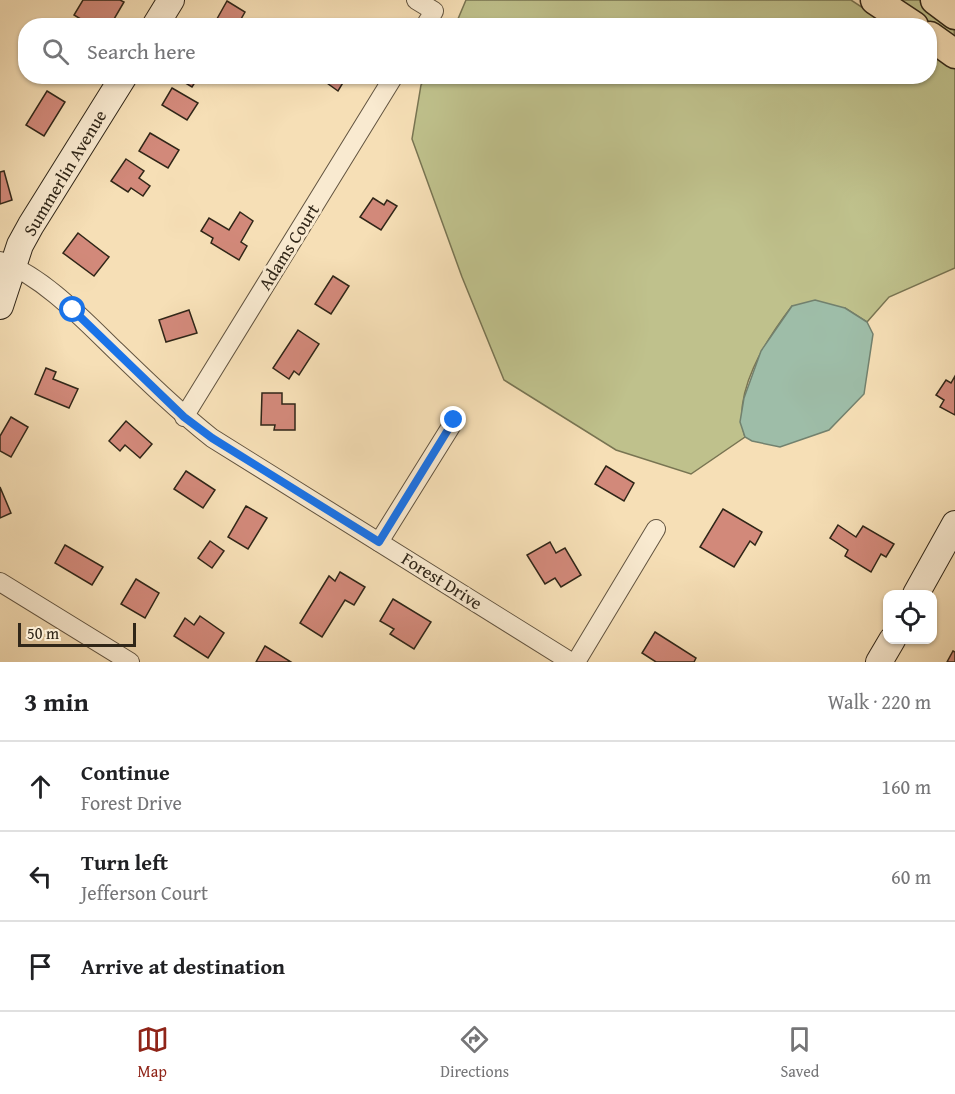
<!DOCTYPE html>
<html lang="en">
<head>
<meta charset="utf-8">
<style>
  :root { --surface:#fff; --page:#f2f2f2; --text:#202124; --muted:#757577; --line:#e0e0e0; --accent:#8f2418 }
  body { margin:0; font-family:"Gentium Book Plus",serif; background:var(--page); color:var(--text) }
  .controls { position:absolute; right:18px; bottom:18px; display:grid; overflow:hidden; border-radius:12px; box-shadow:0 2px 4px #0004 }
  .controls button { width:54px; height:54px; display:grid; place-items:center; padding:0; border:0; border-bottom:2px solid var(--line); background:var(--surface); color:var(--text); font:30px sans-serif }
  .scale { position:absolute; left:18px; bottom:15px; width:118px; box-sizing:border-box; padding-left:6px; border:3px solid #302618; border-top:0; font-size:16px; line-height:21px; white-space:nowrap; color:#302618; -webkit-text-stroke:4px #f9ead0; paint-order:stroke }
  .stop { position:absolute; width:18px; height:18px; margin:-14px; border:4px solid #1a73e8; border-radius:50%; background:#fff }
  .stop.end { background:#1a73e8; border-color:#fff; box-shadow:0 2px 6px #0008 }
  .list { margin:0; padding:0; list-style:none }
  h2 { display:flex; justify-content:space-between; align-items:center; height:78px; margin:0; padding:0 24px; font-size:26px }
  h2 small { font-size:20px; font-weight:400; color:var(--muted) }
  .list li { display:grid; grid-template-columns:39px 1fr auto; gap:18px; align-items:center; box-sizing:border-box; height:90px; padding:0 24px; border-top:2px solid var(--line) }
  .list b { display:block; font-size:22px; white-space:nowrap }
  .list p { margin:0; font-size:20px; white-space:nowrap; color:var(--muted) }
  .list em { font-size:20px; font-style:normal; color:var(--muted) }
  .icon { flex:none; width:33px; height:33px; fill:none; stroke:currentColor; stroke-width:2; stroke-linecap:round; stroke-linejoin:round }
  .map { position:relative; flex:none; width:955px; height:662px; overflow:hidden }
  .search { position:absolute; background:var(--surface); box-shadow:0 2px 4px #0004; left:18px; right:18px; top:18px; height:66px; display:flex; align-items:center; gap:15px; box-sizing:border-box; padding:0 21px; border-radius:24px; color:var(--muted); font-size:22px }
  .sheet { height:348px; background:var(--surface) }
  nav { display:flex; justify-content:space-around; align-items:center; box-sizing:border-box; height:84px; border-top:2px solid var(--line); background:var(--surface); font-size:16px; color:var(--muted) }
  nav a { display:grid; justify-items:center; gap:3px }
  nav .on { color:var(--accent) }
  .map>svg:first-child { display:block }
  .green { fill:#bfc18c; stroke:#787452; stroke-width:1.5 }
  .water { fill:#9ebda8; stroke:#72816e; stroke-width:1.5 }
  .building { fill:#d2897a; stroke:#302618; stroke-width:1.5 }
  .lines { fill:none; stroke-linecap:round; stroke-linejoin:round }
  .street-casing { stroke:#625440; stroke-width:20 }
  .secondary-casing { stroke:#302618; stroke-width:28 }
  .primary-casing { stroke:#302618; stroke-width:31 }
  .street { stroke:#f9ead0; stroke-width:18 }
  .secondary { stroke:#f9ead0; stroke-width:26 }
  .primary { stroke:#f6dfb6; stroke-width:28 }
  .route { stroke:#1a73e8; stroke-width:8 }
  .labels { text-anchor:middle; stroke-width:6; stroke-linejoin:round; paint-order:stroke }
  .street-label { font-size:18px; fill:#302618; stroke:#f9ead0 }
</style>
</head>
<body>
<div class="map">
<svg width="955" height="662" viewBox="0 0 955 662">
  <rect width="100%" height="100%" fill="#f6dfb6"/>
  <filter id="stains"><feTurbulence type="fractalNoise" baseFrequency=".00333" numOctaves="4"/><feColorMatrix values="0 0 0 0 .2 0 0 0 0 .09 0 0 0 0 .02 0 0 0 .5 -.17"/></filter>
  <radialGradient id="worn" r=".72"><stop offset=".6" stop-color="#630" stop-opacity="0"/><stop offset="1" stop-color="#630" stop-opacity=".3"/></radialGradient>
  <g class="green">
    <path d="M466 0H851L889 25 455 26Z"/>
    <path d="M884 0H920L954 25 955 47Z"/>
    <path d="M930 52 955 69V268L889 297 867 322 845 308 792 306C766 340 731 393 745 437L691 474 616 450 504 380 462 277 412 139 421 85 426 77 930 76Z"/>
  </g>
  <path class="water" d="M815 300 845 308 867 322 873 334 864 394 829 430 780 447 752 441 745 437 740 422 744 398 761 351 792 306Z"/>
  <g class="building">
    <path d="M83 0H120L124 2 110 26H92L74 15Z"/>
    <path d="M227 1 245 12 237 26H213Z"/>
    <path d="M178 76H199L192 87 177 78Z"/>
    <path d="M321 76H347L338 91 320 78Z"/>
    <path d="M172 88 198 103 187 120 162 105Z"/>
    <path d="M47 91 65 102 44 136 26 125Z"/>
    <path d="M150 133 179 150 168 168 139 151Z"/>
    <path d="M126 159 144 171 139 178 150 186 143 196 131 188 128 192 111 181Z"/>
    <path d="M4 171 12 200 0 204V172Z"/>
    <path d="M373 198 384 205 387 200 397 206 381 230 360 217Z"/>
    <path d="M240 212 253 221 241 242 247 246 239 260 211 243 213 238 201 231 209 218 229 230Z"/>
    <path d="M78 233 109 257 94 276 63 253Z"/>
    <path d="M333 276 349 286 331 314 315 304Z"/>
    <path d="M189 310 197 333 166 342 159 320Z"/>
    <path d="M298 330 319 344 299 375 294 371 289 379 273 368Z"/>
    <path d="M46 368 56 372 53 379 78 389 69 408 35 394Z"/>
    <path d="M955 376V415L940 407 944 400 936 395 946 380 951 383Z"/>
    <path d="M262 393H282V404H295V430H274L275 425H261Z"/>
    <path d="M11 417 28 427 11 457 0 451V436Z"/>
    <path d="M126 421 152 444 140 458 125 445 120 451 109 441Z"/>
    <path d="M606 466 634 483 624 501 595 484Z"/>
    <path d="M186 471 215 490 203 508 174 489Z"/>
    <path d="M0 487 11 513 0 518Z"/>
    <path d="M246 506 267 518 248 549 228 537Z"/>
    <path d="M723 509 762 532 755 545 750 541 734 567 700 547Z"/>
    <path d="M838 525 856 537 863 526 894 544 886 557 881 554 871 572 845 556 848 550 830 538Z"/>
    <path d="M210 541 224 551 212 568 198 558Z"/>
    <path d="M550 542 556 553 565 548 581 575 561 587 555 578 545 584 527 555Z"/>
    <path d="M65 545 103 567 92 585 55 563Z"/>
    <path d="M340 572 365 587 354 605 345 600 322 637 300 623 329 576 335 581Z"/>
    <path d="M136 579 159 593 145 618 121 604Z"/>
    <path d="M393 599 431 622 414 649 390 634 394 629 380 621Z"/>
    <path d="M200 616 224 633 208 658 174 636 185 618 194 625Z"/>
    <path d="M655 632 696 658 694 662H656L642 653Z"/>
    <path d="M265 646 291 662H256Z"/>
    <path d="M953 651 955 652V662H947Z"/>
  </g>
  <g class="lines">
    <g class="street-casing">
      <g id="street">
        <path d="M416 0 434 11 425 26"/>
        <path d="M0 261C43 276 84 320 116 351 147 381 178 411 212 438L571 662"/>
        <path d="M184 417 394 76"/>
        <path d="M379 542 455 420"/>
        <path d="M0 582 130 662"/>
        <path d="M576 662 656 529"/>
      </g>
    </g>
    <g class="secondary-casing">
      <g id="secondary">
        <path d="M155 26 171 0"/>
        <path d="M0 306 20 245 31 225 124 76"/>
        <path d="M916 594 955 524"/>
        <path d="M879 662 892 640"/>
      </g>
    </g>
    <g class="primary-casing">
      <g id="primary">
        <path d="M875 0 914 26"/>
        <path d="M935 0 955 15"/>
        <path d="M930 36 955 54"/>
      </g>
    </g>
    <use href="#street" class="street"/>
    <use href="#secondary" class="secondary"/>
    <use href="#primary" class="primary"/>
  </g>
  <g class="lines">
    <path class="route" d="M73 310 184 417 212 438 379 542 454 420"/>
  </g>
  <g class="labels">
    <g class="street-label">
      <text transform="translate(65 173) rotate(-59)" y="6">Summerlin Avenue</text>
      <text transform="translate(289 247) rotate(-58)" y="6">Adams Court</text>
      <text transform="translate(442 581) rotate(32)" y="6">Forest Drive</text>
    </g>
  </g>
  <rect width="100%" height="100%" filter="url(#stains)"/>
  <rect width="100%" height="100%" fill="url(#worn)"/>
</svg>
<div class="controls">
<button><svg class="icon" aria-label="locate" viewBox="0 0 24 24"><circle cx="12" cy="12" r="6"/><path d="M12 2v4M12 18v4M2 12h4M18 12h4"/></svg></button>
</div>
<div class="scale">50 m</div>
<div class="stop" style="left:73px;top:310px"></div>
<div class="stop end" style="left:454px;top:420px"></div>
<div class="search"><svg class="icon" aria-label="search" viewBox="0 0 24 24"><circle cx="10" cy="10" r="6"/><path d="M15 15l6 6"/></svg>Search here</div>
</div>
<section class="sheet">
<h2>3 min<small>Walk · 220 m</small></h2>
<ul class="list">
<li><svg class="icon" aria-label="ahead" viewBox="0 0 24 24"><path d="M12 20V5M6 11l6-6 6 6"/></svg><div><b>Continue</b><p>Forest Drive</p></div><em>160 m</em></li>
<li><svg class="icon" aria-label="left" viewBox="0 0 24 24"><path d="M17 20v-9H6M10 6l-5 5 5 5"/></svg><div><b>Turn left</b><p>Jefferson Court</p></div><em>60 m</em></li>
<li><svg class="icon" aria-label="arrive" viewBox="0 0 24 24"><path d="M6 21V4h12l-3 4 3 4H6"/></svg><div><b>Arrive at destination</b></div></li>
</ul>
</section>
<nav>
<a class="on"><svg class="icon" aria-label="map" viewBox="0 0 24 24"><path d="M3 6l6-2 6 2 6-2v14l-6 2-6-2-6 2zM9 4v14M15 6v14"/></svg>Map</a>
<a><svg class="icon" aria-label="directions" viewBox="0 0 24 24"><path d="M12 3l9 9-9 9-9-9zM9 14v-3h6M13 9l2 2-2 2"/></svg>Directions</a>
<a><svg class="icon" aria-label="saved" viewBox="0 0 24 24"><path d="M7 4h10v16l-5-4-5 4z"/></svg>Saved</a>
</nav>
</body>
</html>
